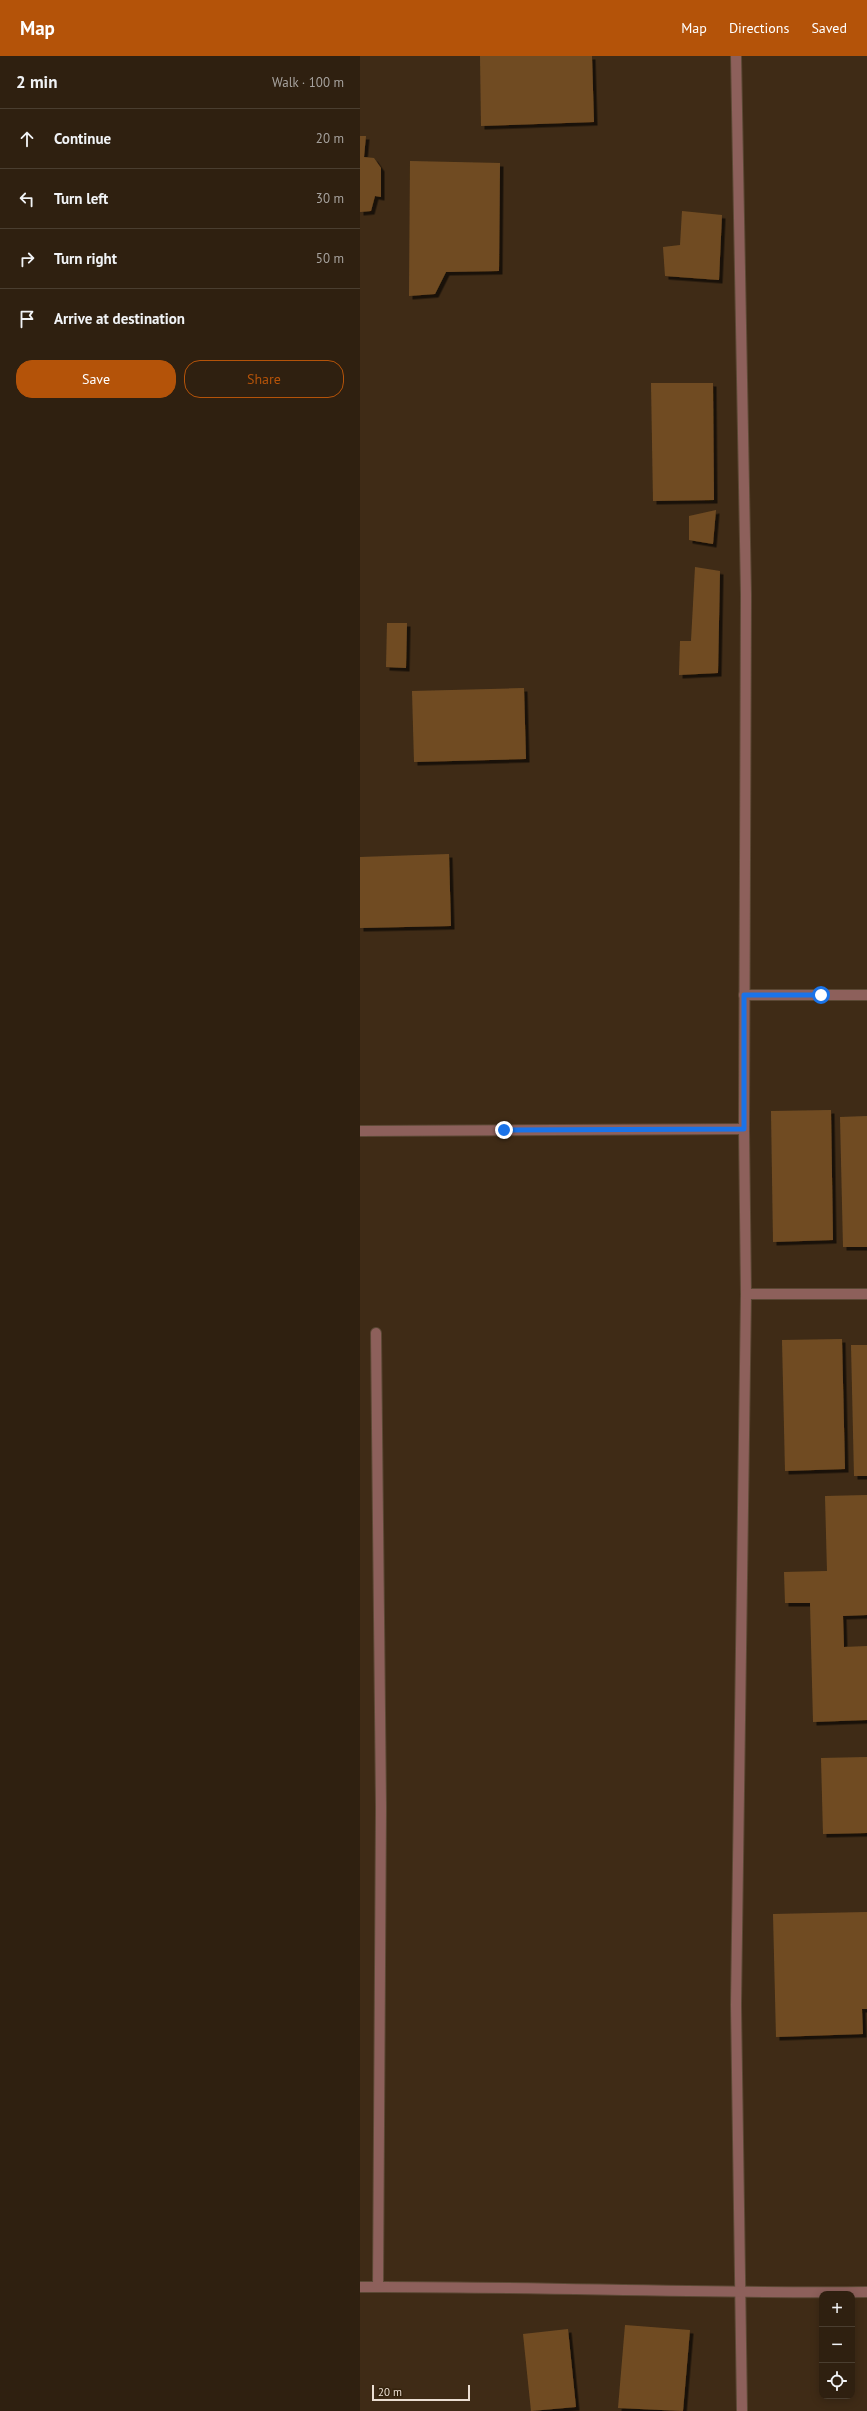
<!DOCTYPE html>
<html lang="en">
<head>
<meta charset="utf-8">
<style>
  :root { --surface:#2f2010; --page:#3b2d1e; --text:#f1f3f6; --muted:#a7a39f; --line:#4a3e30; --accent:#b45309 }
  body { margin:0; font-family:"PT Sans",sans-serif; background:var(--page); color:var(--text) }
  .controls { position:absolute; right:12px; bottom:12px; display:grid; overflow:hidden; border-radius:8px; box-shadow:0 2px 10px #0003 }
  .controls button { width:36px; height:36px; display:grid; place-items:center; padding:0; border:0; border-bottom:1px solid var(--line); background:var(--surface); color:var(--text); font:20px sans-serif }
  .scale { position:absolute; left:12px; bottom:10px; width:98px; box-sizing:border-box; padding-left:4px; border:2px solid #ebded2; border-top:0; font-size:11px; line-height:14px; white-space:nowrap; color:#ebded2; -webkit-text-stroke:3px #34220c; paint-order:stroke }
  .stop { position:absolute; width:12px; height:12px; margin:-9px; border:3px solid #1a73e8; border-radius:50%; background:#fff }
  .stop.end { background:#1a73e8; border-color:#fff; box-shadow:0 1px 4px #0008 }
  .list { margin:0; padding:0; list-style:none }
  h2 { display:flex; justify-content:space-between; align-items:center; height:52px; margin:0; padding:0 16px; font-size:17px }
  h2 small { font-size:13px; font-weight:400; color:var(--muted) }
  .list li { display:grid; grid-template-columns:26px 1fr auto; gap:12px; align-items:center; box-sizing:border-box; height:60px; padding:0 16px; border-top:1px solid var(--line) }
  .list b { display:block; font-size:15px; white-space:nowrap }
  .list em { font-size:13px; font-style:normal; color:var(--muted) }
  .actions { display:flex; gap:8px; padding:12px 16px }
  .actions a { flex:1; padding:9px 0; border:1px solid var(--accent); border-radius:16px; text-align:center; font-size:14px; color:var(--accent) }
  .actions .main { background:var(--accent); color:#fff }
  .icon { flex:none; width:22px; height:22px; fill:none; stroke:currentColor; stroke-width:2; stroke-linecap:round; stroke-linejoin:round }
  .map { position:relative; flex:none; width:507px; height:2355px; overflow:hidden }
  header { display:flex; align-items:center; gap:24px; box-sizing:border-box; height:56px; padding:0 20px; background:var(--accent); color:#fff }
  header strong { font-size:19px }
  nav { display:flex; gap:22px; margin-inline-start:auto; font-size:14px }
  main { display:flex }
  aside { flex:1; background:var(--surface) }
  .map>svg:first-child { display:block }
  .building { fill:#704c23; filter:url(#shadow) }
  .lines { fill:none; stroke-linecap:round; stroke-linejoin:round }
  .street-casing { stroke:#5b4834; stroke-width:12 }
  .street { stroke:#8d605b; stroke-width:10 }
  .route { stroke:#1a73e8; stroke-width:5 }
</style>
</head>
<body>
<header>
<strong>Map</strong>
<nav><a>Map</a><a>Directions</a><a>Saved</a></nav>
</header>
<main>
<aside>
<h2>2 min<small>Walk · 100 m</small></h2>
<ul class="list">
<li><svg class="icon" aria-label="ahead" viewBox="0 0 24 24"><path d="M12 20V5M6 11l6-6 6 6"/></svg><div><b>Continue</b></div><em>20 m</em></li>
<li><svg class="icon" aria-label="left" viewBox="0 0 24 24"><path d="M17 20v-9H6M10 6l-5 5 5 5"/></svg><div><b>Turn left</b></div><em>30 m</em></li>
<li><svg class="icon" aria-label="right" viewBox="0 0 24 24"><path d="M7 20v-9h11M14 6l5 5-5 5"/></svg><div><b>Turn right</b></div><em>50 m</em></li>
<li><svg class="icon" aria-label="arrive" viewBox="0 0 24 24"><path d="M6 21V4h12l-3 4 3 4H6"/></svg><div><b>Arrive at destination</b></div></li>
</ul>
<div class="actions"><a class="main">Save</a><a>Share</a></div>
</aside>
<div class="map">
<svg width="507" height="2355" viewBox="0 0 507 2355">
  <defs>
    <filter id="shadow"><feDropShadow dx="3.5" dy="3.5" stdDeviation="0" flood-color="#0009"/></filter>
  </defs>
  <rect width="100%" height="100%" fill="#3f2b16"/>
  <g class="building">
    <path d="M120 0H232L234 66 121 70Z"/>
    <path d="M0 80H6L4 101 14 102 21 112V141L15 140 11 155 0 156Z"/>
    <path d="M50 105 140 107 139 215 86 216 75 238 49 240Z"/>
    <path d="M322 155 362 159 359 224 305 220 303 191 320 189Z"/>
    <path d="M291 327H353L354 444 293 445Z"/>
    <path d="M356 454 353 488 329 484V460Z"/>
    <path d="M335 511 360 515 358 617 319 619 320 585H331Z"/>
    <path d="M27 567H47L46 612 26 611Z"/>
    <path d="M164 632 166 703 54 706 52 635Z"/>
    <path d="M89 798 91 870 0 872V801Z"/>
    <path d="M471 1054 473 1184 413 1186 411 1055Z"/>
    <path d="M507 1060V1191H483L480 1061Z"/>
    <path d="M482 1283 485 1413 425 1415 422 1284Z"/>
    <path d="M491 1289H507V1420H494Z"/>
    <path d="M507 1439V1559L483 1560 484 1591 507 1590V1664L453 1666 450 1547H425L424 1516 467 1515 465 1440Z"/>
    <path d="M507 1701V1777L463 1778 461 1702Z"/>
    <path d="M507 1856V1953H502L503 1978 416 1981 413 1858Z"/>
    <path d="M265 2269 330 2274 323 2355 258 2352Z"/>
    <path d="M208 2273 216 2351 171 2355 163 2278Z"/>
  </g>
  <g class="lines">
    <g class="street-casing">
      <g id="street">
        <path d="M376 0 386 539 384 1073 386 1238 376 1949 382 2355"/>
        <path d="M384 939H507"/>
        <path d="M0 1075 384 1073"/>
        <path d="M386 1238H507"/>
        <path d="M16 1277 21 1751 18 2231"/>
        <path d="M0 2231C169 2230 338 2238 507 2236"/>
      </g>
    </g>
    <use href="#street" class="street"/>
  </g>
  <g class="lines">
    <path class="route" d="M144 1074 384 1073V939H461"/>
  </g>
</svg>
<div class="controls">
<button>+</button>
<button>−</button>
<button><svg class="icon" aria-label="locate" viewBox="0 0 24 24"><circle cx="12" cy="12" r="6"/><path d="M12 2v4M12 18v4M2 12h4M18 12h4"/></svg></button>
</div>
<div class="scale">20 m</div>
<div class="stop" style="left:461px;top:939px"></div>
<div class="stop end" style="left:144px;top:1074px"></div>
</div>
</main>
</body>
</html>
